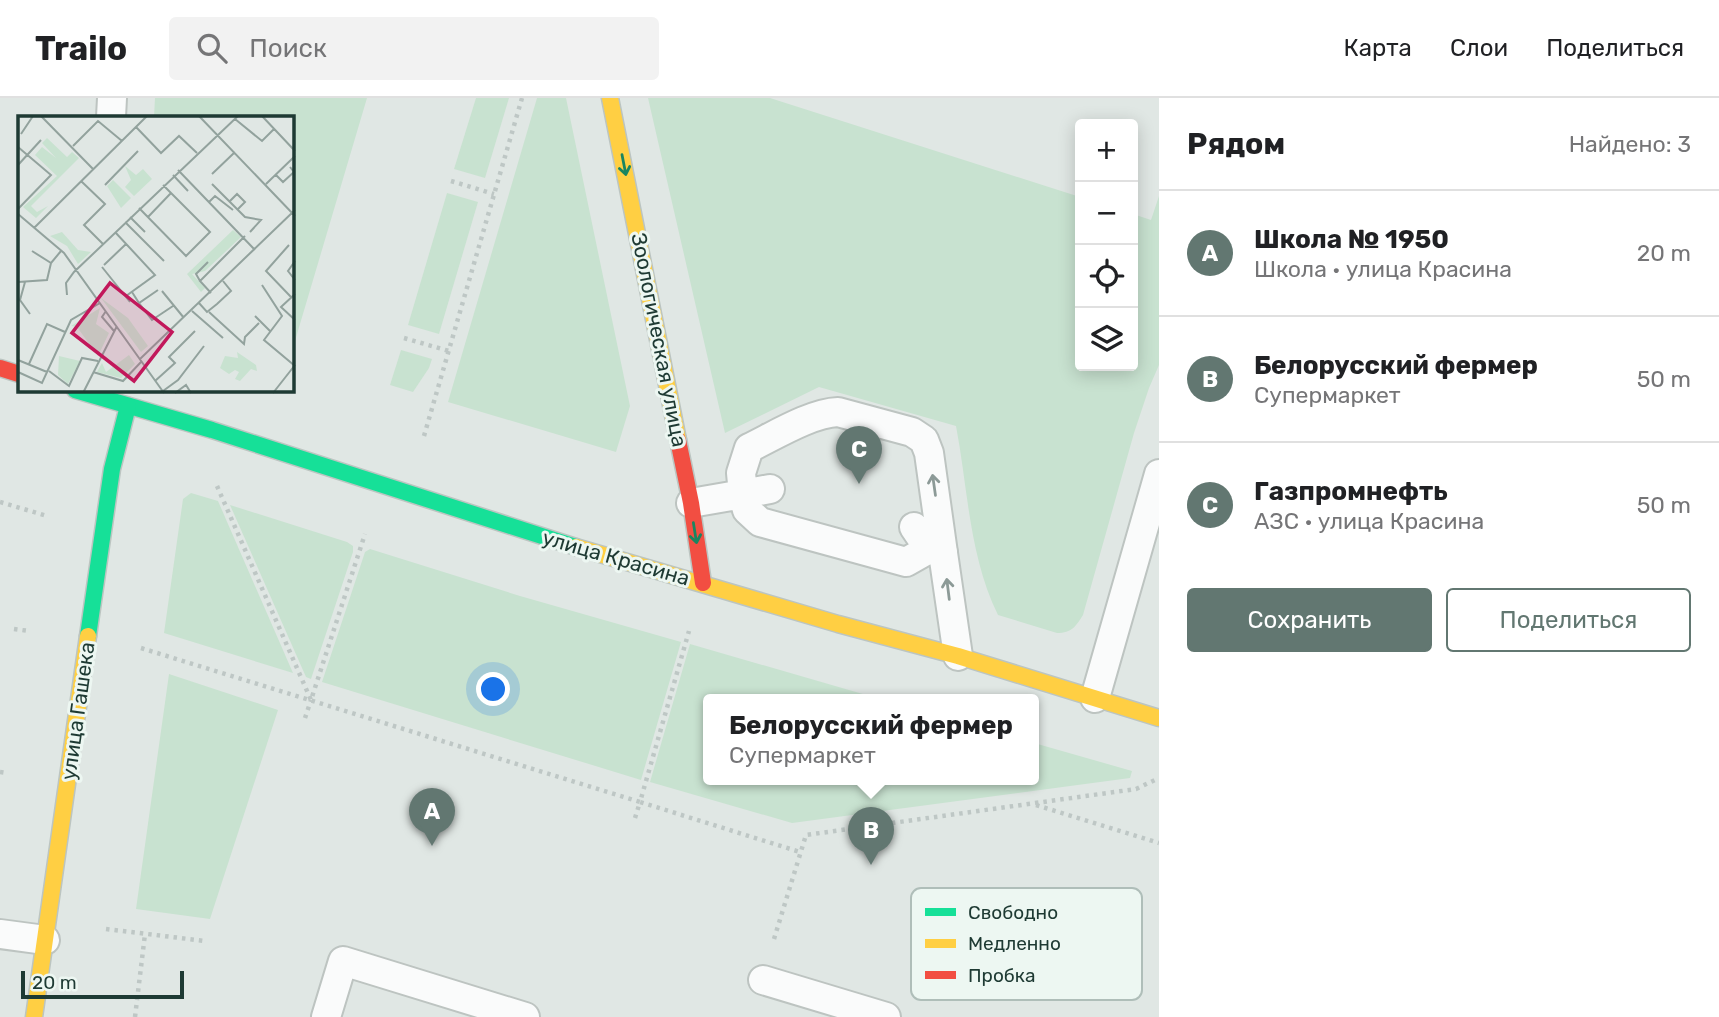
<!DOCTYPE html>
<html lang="ru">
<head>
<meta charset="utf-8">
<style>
  :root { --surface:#fff; --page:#f2f2f2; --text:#202124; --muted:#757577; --line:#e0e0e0; --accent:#627771 }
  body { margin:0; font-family:Rubik,sans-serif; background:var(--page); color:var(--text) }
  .controls { position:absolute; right:21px; top:21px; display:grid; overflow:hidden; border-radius:7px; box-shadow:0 4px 18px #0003 }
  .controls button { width:63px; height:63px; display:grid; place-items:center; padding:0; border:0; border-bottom:2px solid var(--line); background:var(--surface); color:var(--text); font:35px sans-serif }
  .scale { position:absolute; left:21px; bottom:18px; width:163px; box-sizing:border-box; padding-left:7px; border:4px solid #1e3a33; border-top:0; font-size:19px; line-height:24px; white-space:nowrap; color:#1e3a33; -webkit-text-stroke:5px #edf7f2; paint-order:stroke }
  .you { position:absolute; left:494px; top:592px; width:24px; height:24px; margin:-18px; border:5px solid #fff; border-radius:50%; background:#1a73e8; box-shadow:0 0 0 10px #1a73e833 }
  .badge { display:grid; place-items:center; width:46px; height:46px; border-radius:50%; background:var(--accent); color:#fff; font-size:23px; font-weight:700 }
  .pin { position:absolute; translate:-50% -58px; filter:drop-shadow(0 2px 4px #0008) }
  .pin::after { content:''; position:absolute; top:37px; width:24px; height:21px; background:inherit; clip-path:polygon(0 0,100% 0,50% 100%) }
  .popup { position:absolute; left:703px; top:596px; width:336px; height:91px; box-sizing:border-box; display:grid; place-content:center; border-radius:7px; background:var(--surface); filter:drop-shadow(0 2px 5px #0005); font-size:23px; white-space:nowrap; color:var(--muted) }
  .popup b { font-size:26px; color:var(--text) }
  .popup::after { content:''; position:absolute; left:50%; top:100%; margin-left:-14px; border:14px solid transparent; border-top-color:var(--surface) }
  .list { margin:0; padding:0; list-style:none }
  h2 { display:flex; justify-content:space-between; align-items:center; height:91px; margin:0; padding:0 28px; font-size:30px }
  h2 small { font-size:23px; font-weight:400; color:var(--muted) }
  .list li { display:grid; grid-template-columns:46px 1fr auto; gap:21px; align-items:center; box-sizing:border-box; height:126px; padding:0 28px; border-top:2px solid var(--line) }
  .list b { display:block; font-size:26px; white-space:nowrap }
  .list p { margin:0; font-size:23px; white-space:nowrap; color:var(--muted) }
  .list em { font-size:23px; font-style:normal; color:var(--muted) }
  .actions { display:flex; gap:14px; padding:21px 28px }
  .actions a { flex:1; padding:16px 0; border:2px solid var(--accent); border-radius:7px; text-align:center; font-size:24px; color:var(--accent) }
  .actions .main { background:var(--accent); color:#fff }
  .icon { flex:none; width:38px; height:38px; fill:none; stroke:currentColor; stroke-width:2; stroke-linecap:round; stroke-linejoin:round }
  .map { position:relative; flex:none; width:1159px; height:919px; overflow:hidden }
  header { display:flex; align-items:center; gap:42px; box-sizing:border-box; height:98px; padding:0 35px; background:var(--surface); border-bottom:2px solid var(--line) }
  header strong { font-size:33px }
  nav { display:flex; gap:38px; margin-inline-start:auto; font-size:24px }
  .search { width:490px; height:63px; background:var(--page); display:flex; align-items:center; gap:18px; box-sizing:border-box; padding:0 24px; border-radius:7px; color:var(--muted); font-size:26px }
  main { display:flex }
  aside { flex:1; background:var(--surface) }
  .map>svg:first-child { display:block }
  .green { fill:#c8e2d0 }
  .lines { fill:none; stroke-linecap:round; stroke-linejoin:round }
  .lane-casing { stroke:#bdc4c1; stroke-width:32 }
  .fast-casing { stroke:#bcc5c1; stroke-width:19 }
  .slow-casing { stroke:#bcc5c1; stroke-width:19 }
  .jam-casing { stroke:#bcc5c1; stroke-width:19 }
  .path { stroke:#bec7c5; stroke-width:4.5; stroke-dasharray:3.5 5; stroke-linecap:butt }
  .lane { stroke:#fafbfb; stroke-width:28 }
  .fast { stroke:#16e098; stroke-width:16 }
  .slow { stroke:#ffcf43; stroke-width:16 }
  .jam { stroke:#f24e42; stroke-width:16 }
  .oneway { stroke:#1a8560 }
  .oneway2 { stroke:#8c9a97 }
  .labels { text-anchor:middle; stroke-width:6; stroke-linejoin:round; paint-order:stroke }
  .street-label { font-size:21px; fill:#1e3a33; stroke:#edf7f2 }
  .inset-road { fill:none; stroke:#92a29d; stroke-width:2 }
  .view { fill:#c2185b; fill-opacity:0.15; stroke:#c2185b; stroke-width:3.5 }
  .inset-edge { fill:none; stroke:#1e3a33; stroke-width:3.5 }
  .key { fill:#edf7f2; stroke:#afbeb9; stroke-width:2 }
  .key-label { font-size:19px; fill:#1e3a33 }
</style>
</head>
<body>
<header>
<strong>Trailo</strong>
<div class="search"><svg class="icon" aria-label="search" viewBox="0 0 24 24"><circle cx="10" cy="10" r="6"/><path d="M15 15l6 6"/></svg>Поиск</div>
<nav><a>Карта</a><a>Слои</a><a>Поделиться</a></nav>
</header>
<main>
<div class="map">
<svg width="1159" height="919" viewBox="0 0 1159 919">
  <rect width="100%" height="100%" fill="#e0e7e4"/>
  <g class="green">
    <path d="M155 0H367L292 253V19H154Z"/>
    <path d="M476 0H509L485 80 454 71Z"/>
    <path d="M537 0H566L630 308 616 354 448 304Z"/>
    <path d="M648 0H770L1080 99V268H1133V116L1151 122 1159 98V267L1149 290 1134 335 1083 517C1076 528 1072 535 1057 535L998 517C969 458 968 391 956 328L819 289 725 335Z"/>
    <path d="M447 95 478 104 439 236 408 227Z"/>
    <path d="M401 252 432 261 429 270 413 294 390 287Z"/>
    <path d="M191 395 218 403 293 575 164 535 183 401Z"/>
    <path d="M230 407 347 444 353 448V454L311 581 306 579Z"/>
    <path d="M370 451 520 498 681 544 641 682 322 584 365 454Z"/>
    <path d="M690 546 880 601H708V681H1034V645L1132 673 1130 680 792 725 650 684Z"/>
    <path d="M169 576 278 612 210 821 136 811Z"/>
  </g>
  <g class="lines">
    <g class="lane-casing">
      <g id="lane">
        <path d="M111 19 112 0"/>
        <path d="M770 391 743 396 741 375 749 350C774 338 811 315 838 314L912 334 924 342 929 355 943 455"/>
        <path d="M691 405 743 396 747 412 760 424 906 464 929 451 943 455 958 558"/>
        <path d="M914 429 929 451"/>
        <path d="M1095 600 1159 376"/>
        <path d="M0 836 45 842"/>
        <path d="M763 882 886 919"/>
        <path d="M326 919 343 863 525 919"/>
      </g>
    </g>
    <g class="fast-casing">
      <g id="fast">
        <path d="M75 292 212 332 576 449"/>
        <path d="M88 538 112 371 128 308"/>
      </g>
    </g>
    <g class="slow-casing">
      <g id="slow">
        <path d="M610 0 678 342"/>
        <path d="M576 449 838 526 958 558 1159 620"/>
        <path d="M34 919 88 538"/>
      </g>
    </g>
    <g class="jam-casing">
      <g id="jam">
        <path d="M0 270 19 276"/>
        <path d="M678 342 691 405 703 485"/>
      </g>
    </g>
    <g class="path">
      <path d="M451 83 494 96"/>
      <path d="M404 240 449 253"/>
      <path d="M424 338 522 0"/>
      <path d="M217 388 311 602 365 436"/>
      <path d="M0 404 47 418"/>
      <path d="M14 531 29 533"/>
      <path d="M141 550 640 704 689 533"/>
      <path d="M305 620 311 602"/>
      <path d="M0 674 7 675"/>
      <path d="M1036 707 1159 745"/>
      <path d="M635 720 640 704 800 754"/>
      <path d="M106 831 205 843"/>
      <path d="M774 841 806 737 1136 691 1159 680"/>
      <path d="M135 919 145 836"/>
    </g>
    <use href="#lane" class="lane"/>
    <use href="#fast" class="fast"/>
    <use href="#slow" class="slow"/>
    <use href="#jam" class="jam"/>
  </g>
  <defs><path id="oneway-shaft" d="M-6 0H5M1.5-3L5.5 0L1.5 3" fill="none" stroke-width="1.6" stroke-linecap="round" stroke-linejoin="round" transform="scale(1.75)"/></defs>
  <g class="oneway">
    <use href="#oneway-shaft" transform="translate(624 67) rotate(79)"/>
    <use href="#oneway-shaft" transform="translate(695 435) rotate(81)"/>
  </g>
  <g class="oneway2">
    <use href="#oneway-shaft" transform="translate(934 387) rotate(-98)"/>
    <use href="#oneway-shaft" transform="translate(948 491) rotate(-97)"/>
  </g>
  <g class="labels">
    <g class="street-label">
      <text transform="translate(659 242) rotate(79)" y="7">Зоологическая улица</text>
      <text transform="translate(616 460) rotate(16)" y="7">улица Красина</text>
      <text transform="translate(78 613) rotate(-82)" y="7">улица Гашека</text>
    </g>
  </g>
  <g transform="translate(18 18)">
    <rect width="276" height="276" fill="#e0e7e4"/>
    <path d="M29 22 49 41 54 36 61 42 13 90 19 96 30 90 18 102 5 91 39 60 17 39 24 31 38 42 24 27ZM107 50 118 59 125 53 134 63 116 80 107 71 113 64ZM95 64 113 82 103 92 89 70ZM215 114 223 121 187 155 174 158 187 172 183 176 169 158ZM44 116 60 134 73 136 60 148 49 130 32 120ZM83 182 110 202 130 230 123 236ZM82 192 78 208 91 217 80 240 59 211 53 210ZM219 236 238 249 239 255 233 253 222 265 217 263 221 256 217 254 211 258 202 252 207 240 220 242ZM111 239 117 248 103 262 79 256 84 247 88 256ZM41 240 62 245 50 268 40 259Z" fill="#c8e2d0"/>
    <path class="inset-road" d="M23 0 75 53M181 0 277 100M244 0 277 35M217 3 244 25 256 13M118 11 143 37 161 20 179 37M3 18 15 0M55 30 80 5 104 25M0 31 33 59 0 93M0 49 23 24M160 54 237 134M194 58 217 36M155 59 170 75M258 59 265 66 276 56 272 51M63 65 87 88 66 109 85 128M194 68 227 101 243 104 232 116M248 68 277 40M87 69 120 35M212 85 219 78 227 86 220 93M191 86 197 80 215 94M121 92 168 140 192 116 145 69M0 98 46 137 146 277M112 101 127 116M130 101 153 77M107 106 146 145M16 112 129 0M97 116 137 159 108 180M271 129 248 155 273 181M14 135 33 147M277 145 270 155 277 164M86 149 108 128M84 151 112 186M182 165 178 158 190 146M0 166 29 164 33 147 43 135M7 166 2 184 12 198M244 169 264 200 246 224 277 250M144 175 166 202M114 176 121 187 140 174M193 177 182 165 227 120M277 178 263 191 277 204M49 179 48 167 56 156 220 0M121 187 134 204 155 190M181 187 189 196 199 188 213 175 205 165M88 195 84 201 96 215M174 195 205 222M191 196 226 228 227 221 241 207M237 200 252 215M122 243 277 94M0 244 29 256M11 248 29 208 47 216M31 255 51 270 64 242 80 245M0 256 24 267 53 204 82 187M75 256 105 265 123 246M137 265 157 247 151 241 177 215M145 275 160 264 186 230M65 277 99 210M157 277 168 269 173 277M255 277 277 249"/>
    <path class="view" d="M92 167 154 216 116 265 54 217Z"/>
    <rect width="276" height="276" class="inset-edge"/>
  </g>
  <rect x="911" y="790" width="231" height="112" rx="10" class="key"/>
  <rect x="925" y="810" width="31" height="8" fill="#16e098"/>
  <rect x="925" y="841" width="31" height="9" fill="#ffcf43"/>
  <rect x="925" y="873" width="31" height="8" fill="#f24e42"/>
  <g class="key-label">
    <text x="968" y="821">Свободно</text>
    <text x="968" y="852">Медленно</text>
    <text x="968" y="884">Пробка</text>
  </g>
</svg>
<div class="controls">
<button>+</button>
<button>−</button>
<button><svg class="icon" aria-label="locate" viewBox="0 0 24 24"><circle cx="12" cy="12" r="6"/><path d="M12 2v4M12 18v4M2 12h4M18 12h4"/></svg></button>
<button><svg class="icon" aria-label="layers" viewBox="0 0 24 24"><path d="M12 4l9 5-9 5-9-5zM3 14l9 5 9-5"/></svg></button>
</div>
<div class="scale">20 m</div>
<div class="you"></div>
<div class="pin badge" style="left:432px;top:748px">A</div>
<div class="pin badge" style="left:871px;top:767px">B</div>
<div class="popup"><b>Белорусский фермер</b>Супермаркет</div>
<div class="pin badge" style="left:859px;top:386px">C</div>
</div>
<aside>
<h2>Рядом<small>Найдено: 3</small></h2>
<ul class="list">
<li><span class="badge">A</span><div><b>Школа № 1950</b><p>Школа · улица Красина</p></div><em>20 m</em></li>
<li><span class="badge">B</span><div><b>Белорусский фермер</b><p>Супермаркет</p></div><em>50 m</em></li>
<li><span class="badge">C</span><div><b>Газпромнефть</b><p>АЗС · улица Красина</p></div><em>50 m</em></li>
</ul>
<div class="actions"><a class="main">Сохранить</a><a>Поделиться</a></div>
</aside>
</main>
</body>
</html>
